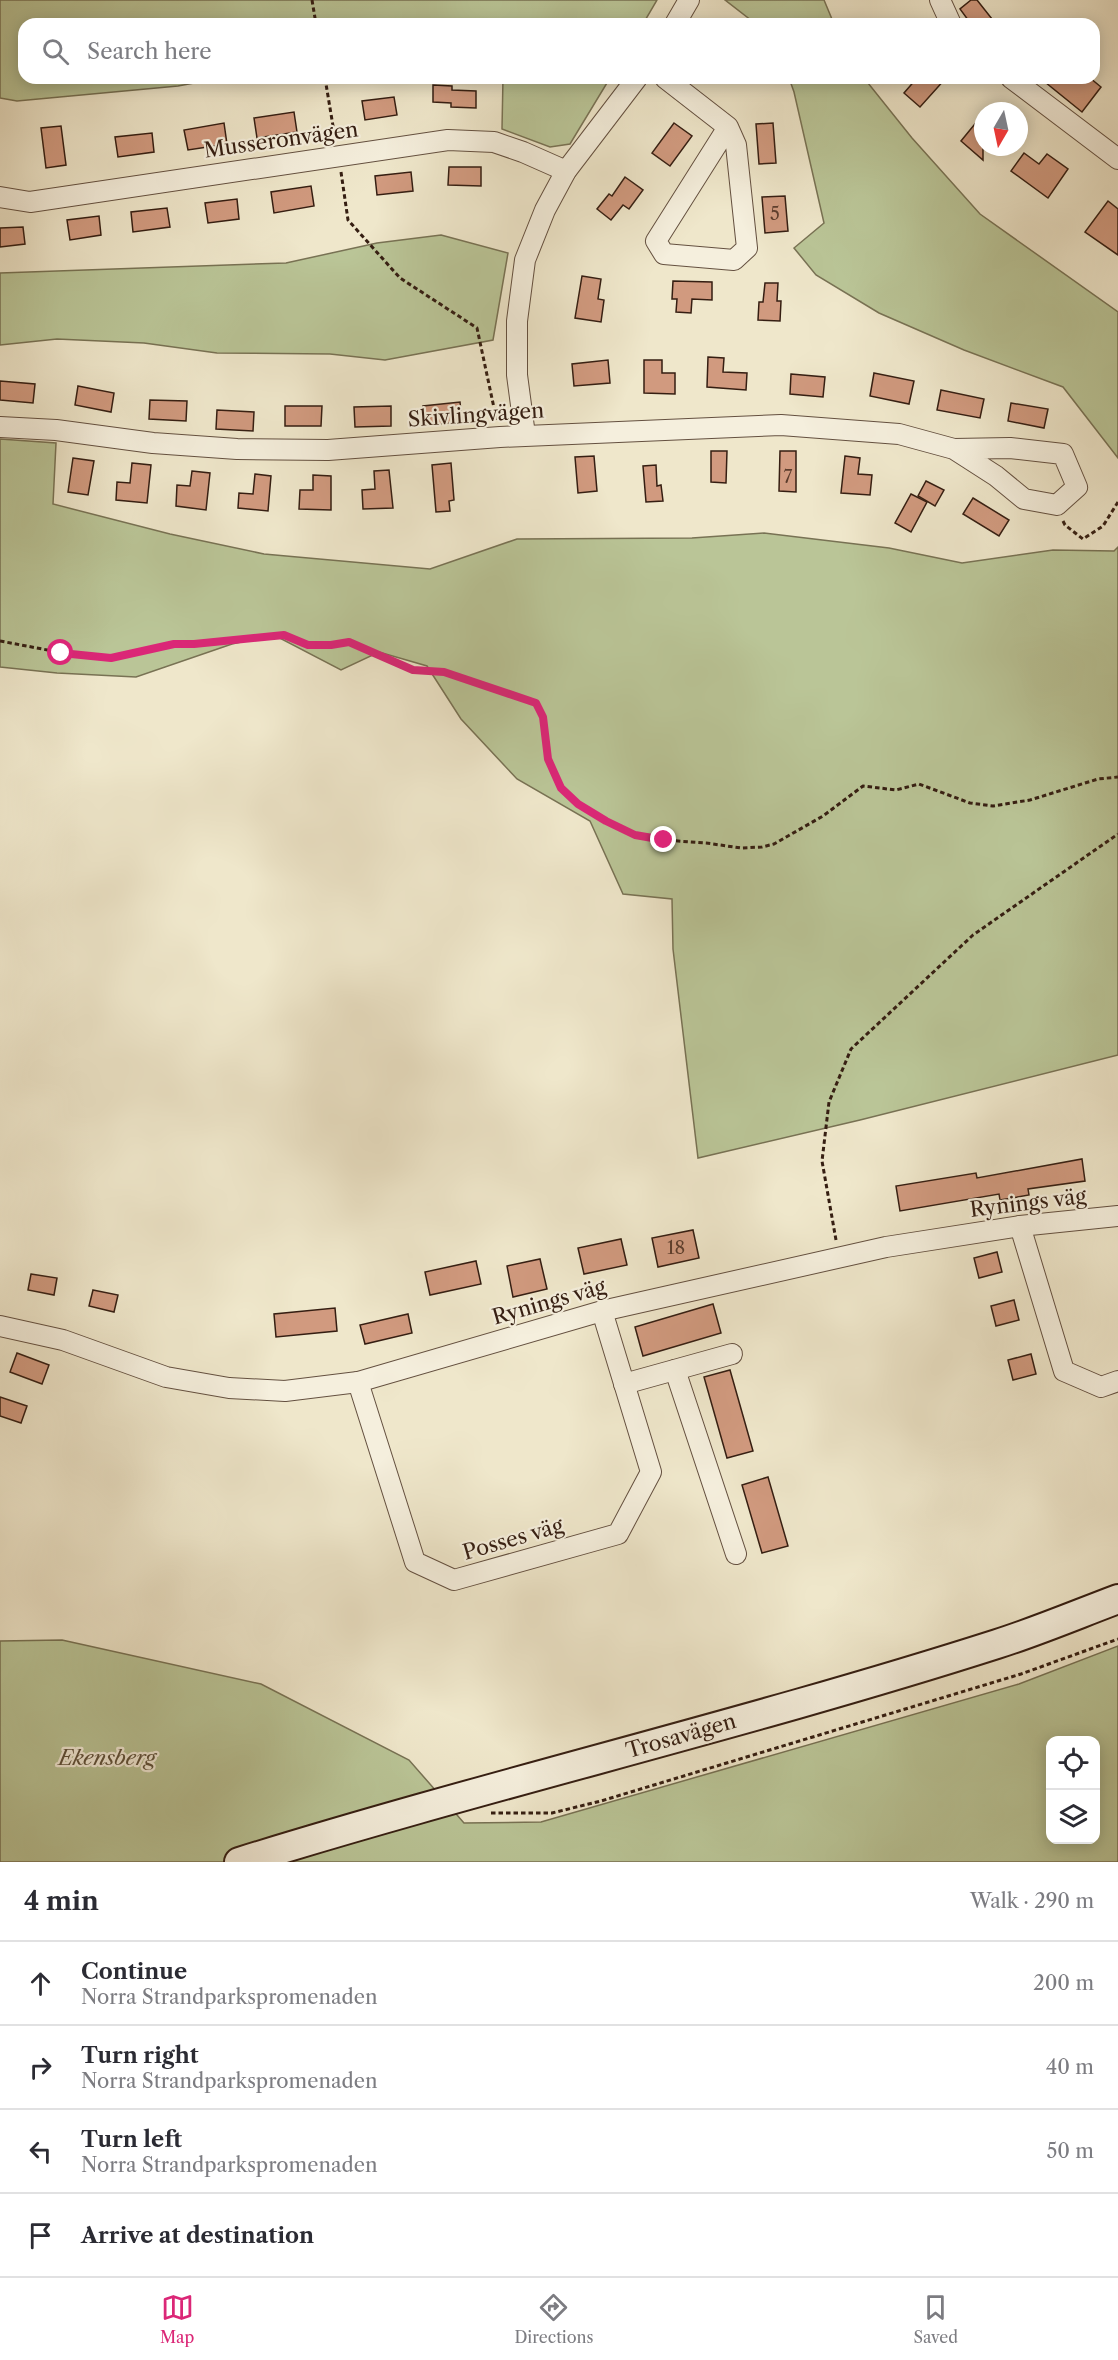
<!DOCTYPE html>
<html lang="en">
<head>
<meta charset="utf-8">
<style>
  :root { --surface:#fff; --page:#f7f7f7; --text:#2b2b33; --muted:#7c7c81; --line:#e1e1e2; --accent:#db2777 }
  body { margin:0; font-family:"Libre Caslon Text",serif; background:var(--page); color:var(--text) }
  .controls { position:absolute; right:18px; bottom:18px; display:grid; overflow:hidden; border-radius:12px; box-shadow:0 3px 15px #0003 }
  .controls button { width:54px; height:54px; display:grid; place-items:center; padding:0; border:0; border-bottom:2px solid var(--line); background:var(--surface); color:var(--text); font:30px sans-serif }
  .compass { position:absolute; left:974px; top:102px; width:54px; height:54px; border-radius:50%; background:var(--surface); box-shadow:0 3px 15px #0003; rotate:189deg }
  .stop { position:absolute; width:18px; height:18px; margin:-14px; border:4px solid #db2777; border-radius:50%; background:#fff }
  .stop.end { background:#db2777; border-color:#fff; box-shadow:0 2px 6px #0008 }
  .list { margin:0; padding:0; list-style:none }
  h2 { display:flex; justify-content:space-between; align-items:center; height:78px; margin:0; padding:0 24px; font-size:26px }
  h2 small { font-size:20px; font-weight:400; color:var(--muted) }
  .list li { display:grid; grid-template-columns:39px 1fr auto; gap:18px; align-items:center; box-sizing:border-box; height:84px; padding:0 24px; border-top:2px solid var(--line) }
  .list b { display:block; font-size:22px; white-space:nowrap }
  .list p { margin:0; font-size:20px; white-space:nowrap; color:var(--muted) }
  .list em { font-size:20px; font-style:normal; color:var(--muted) }
  .icon { flex:none; width:33px; height:33px; fill:none; stroke:currentColor; stroke-width:2; stroke-linecap:round; stroke-linejoin:round }
  .map { position:relative; flex:none; width:1118px; height:1862px; overflow:hidden }
  .search { position:absolute; background:var(--surface); box-shadow:0 3px 15px #0003; left:18px; right:18px; top:18px; height:66px; display:flex; align-items:center; gap:15px; box-sizing:border-box; padding:0 21px; border-radius:18px; color:var(--muted); font-size:22px }
  .sheet { height:414px; background:var(--surface) }
  nav { display:flex; justify-content:space-around; align-items:center; box-sizing:border-box; height:84px; border-top:2px solid var(--line); background:var(--surface); font-size:16px; color:var(--muted) }
  nav a { display:grid; justify-items:center; gap:3px }
  nav .on { color:var(--accent) }
  .map>svg:first-child { display:block }
  .green { fill:#bac597; stroke:#787254; stroke-width:1.5; fill-rule:evenodd }
  .building { fill:#d19a7f; stroke:#351e12; stroke-width:1.5 }
  .lines { fill:none; stroke-linecap:round; stroke-linejoin:round }
  .minor-casing { stroke:#645040; stroke-width:22 }
  .secondary-casing { stroke:#351e12; stroke-width:32 }
  .path { stroke:#351e12; stroke-width:3; stroke-dasharray:4.5 3; stroke-linecap:butt }
  .minor { stroke:#f5efdd; stroke-width:20 }
  .secondary { stroke:#f5efdd; stroke-width:28 }
  .route { stroke:#db2777; stroke-width:8 }
  .labels { text-anchor:middle; stroke-width:4.5; stroke-linejoin:round; paint-order:stroke }
  .number-label { font-size:18px; fill:#5c3d2d }
  .street-label { font-size:21px; fill:#351e12; stroke:#f5efdd }
  .park-label { font-size:21px; font-style:italic; fill:#5d503a; stroke:#f5efdd }
</style>
</head>
<body>
<div class="map">
<svg width="1118" height="1862" viewBox="0 0 1118 1862">
  <rect width="100%" height="100%" fill="#efe7cb"/>
  <filter id="stains"><feTurbulence type="fractalNoise" baseFrequency=".00333" numOctaves="4"/><feColorMatrix values="0 0 0 0 .2 0 0 0 0 .09 0 0 0 0 .02 0 0 0 .5 -.17"/></filter>
  <radialGradient id="worn" r=".72"><stop offset=".6" stop-color="#630" stop-opacity="0"/><stop offset="1" stop-color="#630" stop-opacity=".3"/></radialGradient>
  <g class="green">
    <path d="M0 0H657L643 24H24V78H221L178 86 17 101 0 98Z"/>
    <path d="M725 0H824L834 24H756Z"/>
    <path d="M503 78H610L570 144 550 147 502 129Z"/>
    <path d="M789 78H864L912 138 980 214 1118 312V458L1063 387 964 350 879 313 816 275 794 248 824 223 794 92Z"/>
    <path d="M441 235 508 253 493 340 385 360 330 354 217 353 144 343 57 339 0 345V273L286 263 377 243Z"/>
    <path d="M0 439 56 443 53 504 170 534 264 554 430 569 517 539 692 538 764 533 889 548 962 563 1053 550 1114 551 1118 547V1055L860 1120 698 1158 673 949 672 899 623 894 590 821 517 779 461 719 427 666 379 652 341 670 274 635 232 644 136 677 57 673 0 667Z"/>
    <path d="M62 1640 261 1684 409 1760 464 1823 541 1822 1019 1684 1118 1646V1862H0V1641ZM1050 1740H1096V1840H1050Z"/>
  </g>
  <g class="building">
    <path d="M971 0H977L996 24H971L960 9Z"/>
    <path d="M917 78H946L920 107 904 93Z"/>
    <path d="M1040 78H1090L1101 87 1082 112Z"/>
    <path d="M433 85 452 86V90L476 91V108L451 107V103L433 102Z"/>
    <path d="M394 97 397 115 365 120 362 101Z"/>
    <path d="M294 112 297 132 257 138 254 118Z"/>
    <path d="M983 114V160L961 141Z"/>
    <path d="M224 123 227 144 188 150 184 130Z"/>
    <path d="M674 123 692 136 670 166 652 153Z"/>
    <path d="M773 123 776 163 759 164 756 124Z"/>
    <path d="M61 126 66 165 46 168 41 128Z"/>
    <path d="M152 133 154 152 118 157 115 137Z"/>
    <path d="M1024 153 1039 164 1047 154 1068 169 1048 198 1011 171Z"/>
    <path d="M449 167H481V186L448 185Z"/>
    <path d="M411 172 413 191 377 195 375 176Z"/>
    <path d="M625 177 643 190 629 209 623 205 611 220 597 209 609 194 612 196Z"/>
    <path d="M311 186 314 206 274 213 271 192Z"/>
    <path d="M785 196 788 231 765 233 762 197Z"/>
    <path d="M237 199 239 219 208 223 205 203Z"/>
    <path d="M1108 201 1118 209V255L1085 232Z"/>
    <path d="M167 208 170 227 133 232 131 212Z"/>
    <path d="M99 216 101 235 70 240 67 220Z"/>
    <path d="M23 227 25 244 0 247V228Z"/>
    <path d="M582 276 601 279 598 299 604 300 601 322 575 318Z"/>
    <path d="M673 281 712 282V300L692 299 691 313 676 312 677 299H672Z"/>
    <path d="M765 283H778L777 301H781L780 321 758 320 759 302H763Z"/>
    <path d="M708 357 724 358 723 372 747 373 746 390 707 387Z"/>
    <path d="M608 360 610 383 574 386 572 364Z"/>
    <path d="M644 360H662V373H675V394L644 393Z"/>
    <path d="M874 373 914 381 909 404 870 396Z"/>
    <path d="M791 374 825 377 823 397 790 394Z"/>
    <path d="M0 381 35 384 33 403 0 400Z"/>
    <path d="M78 386 114 393 111 412 75 405Z"/>
    <path d="M941 390 984 399 980 418 937 410Z"/>
    <path d="M150 400 187 401 186 421 149 419Z"/>
    <path d="M460 402 462 422 425 425 423 406Z"/>
    <path d="M1011 403 1048 409 1044 428 1008 421Z"/>
    <path d="M285 406H322L321 426H285Z"/>
    <path d="M391 406V426L355 427 354 407Z"/>
    <path d="M217 410 254 412 253 431 216 429Z"/>
    <path d="M711 451H727L726 483 711 482Z"/>
    <path d="M780 451H796V492L779 491Z"/>
    <path d="M594 456 597 491 578 493 575 457Z"/>
    <path d="M845 456 860 458 858 474 872 475 870 495 841 493Z"/>
    <path d="M73 458 94 461 88 495 68 492Z"/>
    <path d="M132 463 151 465 147 503 116 500 117 482 130 483Z"/>
    <path d="M451 463 454 500 449 501 450 511 436 512 432 465Z"/>
    <path d="M656 465 657 486 661 485 663 501 646 502 643 466Z"/>
    <path d="M389 470 393 508 363 509 362 490 375 489 374 471Z"/>
    <path d="M192 471 210 473 206 510 176 506 177 485 190 486Z"/>
    <path d="M255 474 271 476 268 511 238 508 239 493 253 494Z"/>
    <path d="M313 475 331 476V510L299 509 300 490H313Z"/>
    <path d="M926 481 944 490 935 506 918 496Z"/>
    <path d="M911 494 927 502 911 532 895 523Z"/>
    <path d="M973 498 1009 520 999 536 963 514Z"/>
    <path d="M1082 1159 1085 1181 1028 1189 1029 1195 1000 1200 999 1194 900 1211 896 1186 976 1173 977 1178Z"/>
    <path d="M693 1230 699 1258 658 1267 652 1238Z"/>
    <path d="M621 1239 627 1265 584 1274 578 1248Z"/>
    <path d="M997 1252 1002 1272 979 1278 974 1258Z"/>
    <path d="M540 1259 547 1289 513 1297 507 1266Z"/>
    <path d="M476 1261 481 1284 430 1295 425 1272Z"/>
    <path d="M31 1274 57 1278 54 1295 28 1290Z"/>
    <path d="M93 1290 118 1295 114 1312 89 1306Z"/>
    <path d="M1014 1300 1019 1320 996 1326 991 1306Z"/>
    <path d="M713 1304 721 1333 643 1356 635 1327Z"/>
    <path d="M335 1308 337 1331 276 1337 274 1314Z"/>
    <path d="M408 1314 412 1333 365 1344 360 1325Z"/>
    <path d="M17 1353 49 1365 42 1384 10 1372Z"/>
    <path d="M1031 1354 1036 1374 1013 1380 1008 1360Z"/>
    <path d="M730 1370 753 1451 727 1458 704 1377Z"/>
    <path d="M0 1397 27 1406 21 1423 0 1416Z"/>
    <path d="M768 1477 788 1546 762 1553 742 1485Z"/>
  </g>
  <g class="lines">
    <g class="minor-casing">
      <g id="minor">
        <path d="M940 0 951 24"/>
        <path d="M675 24 689 0"/>
        <path d="M665 78 728 127 736 145 747 248 734 260 664 254 656 241 728 127"/>
        <path d="M1011 78 1118 159"/>
        <path d="M0 197 30 202 448 140 494 142 523 152 566 171"/>
        <path d="M0 427 56 430 153 443 237 449 328 450 500 437 781 425 899 434 954 449 1010 448 1063 454 1077 487 1057 505 1024 499 996 476 954 449"/>
        <path d="M525 435 517 375V321L525 260 545 210 566 171 637 78"/>
        <path d="M1020 1226 1064 1371 1101 1387 1118 1381"/>
        <path d="M0 1326 63 1340 166 1377 229 1388 285 1391 358 1382 602 1311 886 1247 1020 1226 1118 1216"/>
        <path d="M675 1370 736 1554"/>
        <path d="M358 1382 415 1562 454 1580 618 1534 651 1472 602 1311"/>
        <path d="M624 1384 732 1354"/>
      </g>
    </g>
    <g class="secondary-casing">
      <path id="secondary" d="M239 1862C490 1784 747 1724 997 1644 1038 1631 1078 1614 1118 1599"/>
    </g>
    <g class="path">
      <path d="M312 0 316 24"/>
      <path d="M325 78 335 138"/>
      <path d="M341 172 348 220 400 278 477 328 497 422"/>
      <path d="M1063 521 1065 525 1083 539 1103 526 1118 502"/>
      <path d="M0 641 79 656 111 658 174 643 241 640 255 636 284 635 308 645H331L349 642 413 670 444 672 536 703 543 717 548 759 561 788 578 804 606 821 635 835 664 840 706 843 741 848 762 847 774 844 823 816 863 786 896 790 919 784 970 803 993 806 1030 800 1098 779 1118 777"/>
      <path d="M836 1240 822 1161 829 1102 851 1049 973 935 1118 834"/>
      <path d="M491 1813H552L601 1801 1021 1674 1118 1639"/>
    </g>
    <use href="#minor" class="minor"/>
    <use href="#secondary" class="secondary"/>
  </g>
  <g class="lines">
    <path class="route" d="M61 653 111 658 174 644H194L284 635 308 645H331L349 642 413 670 444 672 536 703 543 717 548 759 561 788 578 804 606 821 635 835 664 840"/>
  </g>
  <g class="labels">
    <g class="number-label">
      <text x="775" y="220">5</text>
      <text x="788" y="483">7</text>
      <text x="676" y="1254">18</text>
    </g>
    <g class="street-label">
      <text transform="translate(281 140) rotate(-8)" y="7">Musseronvägen</text>
      <text transform="translate(476 415) rotate(-4)" y="7">Skivlingvägen</text>
      <text transform="translate(1028 1203) rotate(-7)" y="7">Rynings väg</text>
      <text transform="translate(549 1302) rotate(-16)" y="7">Rynings väg</text>
      <text transform="translate(513 1539) rotate(-16)" y="7">Posses väg</text>
      <text transform="translate(681 1736) rotate(-16)" y="7">Trosavägen</text>
    </g>
    <g class="park-label">
      <text x="107" y="1765">Ekensberg</text>
    </g>
  </g>
  <rect width="100%" height="100%" filter="url(#stains)"/>
  <rect width="100%" height="100%" fill="url(#worn)"/>
</svg>
<div class="controls">
<button><svg class="icon" aria-label="locate" viewBox="0 0 24 24"><circle cx="12" cy="12" r="6"/><path d="M12 2v4M12 18v4M2 12h4M18 12h4"/></svg></button>
<button><svg class="icon" aria-label="layers" viewBox="0 0 24 24"><path d="M12 4l9 5-9 5-9-5zM3 14l9 5 9-5"/></svg></button>
</div>
<svg class="compass" viewBox="-18 -18 36 36"><path d="M0-13l5 13h-10z" fill="#e53935"/><path d="M0 13l5-13h-10z" fill="#7c7c81"/></svg>
<div class="stop" style="left:61px;top:653px"></div>
<div class="stop end" style="left:664px;top:840px"></div>
<div class="search"><svg class="icon" aria-label="search" viewBox="0 0 24 24"><circle cx="10" cy="10" r="6"/><path d="M15 15l6 6"/></svg>Search here</div>
</div>
<section class="sheet">
<h2>4 min<small>Walk · 290 m</small></h2>
<ul class="list">
<li><svg class="icon" aria-label="ahead" viewBox="0 0 24 24"><path d="M12 20V5M6 11l6-6 6 6"/></svg><div><b>Continue</b><p>Norra Strandparkspromenaden</p></div><em>200 m</em></li>
<li><svg class="icon" aria-label="right" viewBox="0 0 24 24"><path d="M7 20v-9h11M14 6l5 5-5 5"/></svg><div><b>Turn right</b><p>Norra Strandparkspromenaden</p></div><em>40 m</em></li>
<li><svg class="icon" aria-label="left" viewBox="0 0 24 24"><path d="M17 20v-9H6M10 6l-5 5 5 5"/></svg><div><b>Turn left</b><p>Norra Strandparkspromenaden</p></div><em>50 m</em></li>
<li><svg class="icon" aria-label="arrive" viewBox="0 0 24 24"><path d="M6 21V4h12l-3 4 3 4H6"/></svg><div><b>Arrive at destination</b></div></li>
</ul>
</section>
<nav>
<a class="on"><svg class="icon" aria-label="map" viewBox="0 0 24 24"><path d="M3 6l6-2 6 2 6-2v14l-6 2-6-2-6 2zM9 4v14M15 6v14"/></svg>Map</a>
<a><svg class="icon" aria-label="directions" viewBox="0 0 24 24"><path d="M12 3l9 9-9 9-9-9zM9 14v-3h6M13 9l2 2-2 2"/></svg>Directions</a>
<a><svg class="icon" aria-label="saved" viewBox="0 0 24 24"><path d="M7 4h10v16l-5-4-5 4z"/></svg>Saved</a>
</nav>
</body>
</html>
